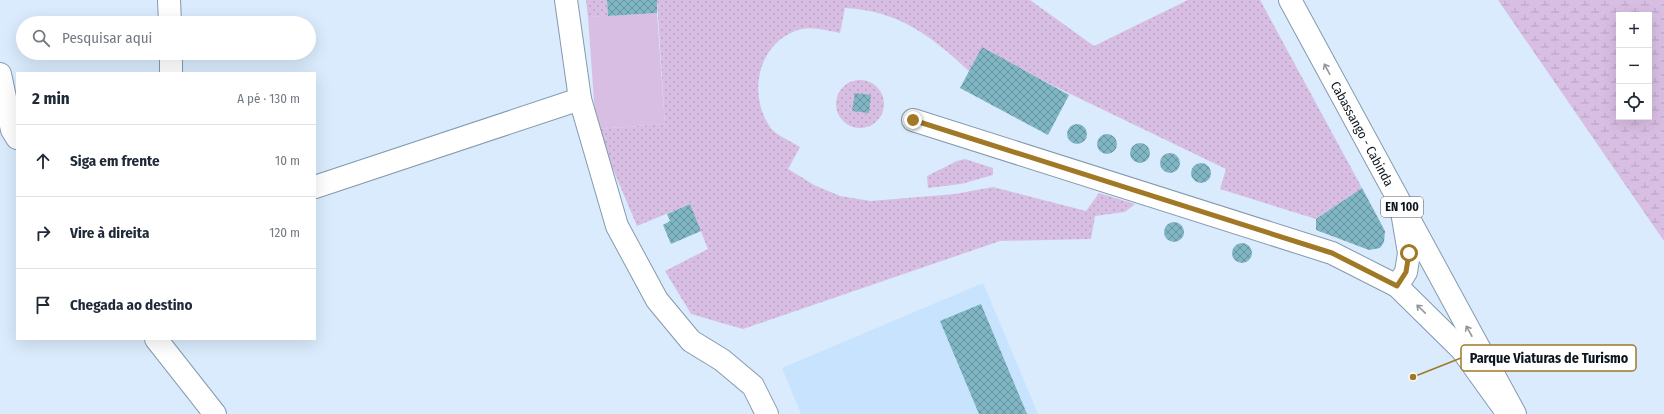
<!DOCTYPE html>
<html lang="pt">
<head>
<meta charset="utf-8">
<style>
  :root { --surface:#fff; --page:#f6f6f7; --text:#1f2937; --muted:#747a83; --line:#e0e1e3 }
  body { margin:0; font-family:"Fira Sans Condensed",sans-serif; background:var(--page); color:var(--text) }
  .controls { position:absolute; right:12px; top:12px; display:grid; overflow:hidden; border-radius:0px; box-shadow:0 4px 16px #0002 }
  .controls button { width:36px; height:36px; display:grid; place-items:center; padding:0; border:0; border-bottom:1px solid var(--line); background:var(--surface); color:var(--text); font:20px sans-serif }
  .stop { position:absolute; width:12px; height:12px; margin:-9px; border:3px solid #a07826; border-radius:50%; background:#fff }
  .stop.end { background:#a07826; border-color:#fff; box-shadow:0 1px 4px #0008 }
  .list { margin:0; padding:0; list-style:none }
  h2 { display:flex; justify-content:space-between; align-items:center; height:52px; margin:0; padding:0 16px; font-size:17px }
  h2 small { font-size:13px; font-weight:400; color:var(--muted) }
  .list li { display:grid; grid-template-columns:26px 1fr auto; gap:12px; align-items:center; box-sizing:border-box; height:72px; padding:0 16px; border-top:1px solid var(--line) }
  .list b { display:block; font-size:15px; white-space:nowrap }
  .list em { font-size:13px; font-style:normal; color:var(--muted) }
  .icon { flex:none; width:22px; height:22px; fill:none; stroke:currentColor; stroke-width:2; stroke-linecap:round; stroke-linejoin:round }
  .map { position:relative; flex:none; width:1664px; height:414px; overflow:hidden }
  .search { position:absolute; background:var(--surface); box-shadow:0 4px 16px #0002; left:16px; top:16px; width:300px; height:44px; display:flex; align-items:center; gap:10px; box-sizing:border-box; padding:0 14px; border-radius:22px; color:var(--muted); font-size:15px }
  .panel { position:absolute; background:var(--surface); box-shadow:0 4px 16px #0002; left:16px; top:72px; width:300px; height:268px; border-radius:0px }
  .map>svg:first-child { display:block }
  .built { fill:#c7e3fe }
  .wetland { fill:url(#wetland-marsh); fill-rule:evenodd }
  .park { fill:#d8bee3 }
  .garden { fill:url(#garden-dots) }
  .building { fill:url(#building-cross-hatch) }
  .lines { fill:none; stroke-linecap:round; stroke-linejoin:round }
  .street-casing { stroke:#859aae; stroke-width:24 }
  .primary-casing { stroke:#859aae; stroke-width:24 }
  .street { stroke:#fff; stroke-width:22 }
  .primary { stroke:#fff; stroke-width:22 }
  .oneway { stroke:#939699 }
  .route { stroke:#a07826; stroke-width:5 }
  .labels { text-anchor:middle; stroke-width:3; stroke-linejoin:round; paint-order:stroke }
  .shield { fill:#fff; stroke:#565c61; stroke-width:1 }
  .shield-label { font-size:12px; font-weight:bold; fill:#0e161d }
  .street-label { font-size:13px; fill:#0e161d; stroke:#fff }
  .leader { fill:none; stroke:#a07826; stroke-width:1.5 }
  .callout-dot { fill:#a07826; stroke:#fff; stroke-width:1.5 }
  .callout { fill:#fff; stroke:#a07826; stroke-width:1.5 }
  .callout-label { font-size:14px; text-anchor:middle; font-weight:bold; fill:#0e161d }
</style>
</head>
<body>
<div class="map">
<svg width="1664" height="414" viewBox="0 0 1664 414">
  <defs>
    <pattern id="wetland-marsh" width="20" height="14" patternUnits="userSpaceOnUse"><rect width="20" height="14" fill="#d8bee3"/><path d="M1 5h8M5 5V1M11 12h8M15 12V8" fill="none" stroke="#b8a3c2"/></pattern>
    <pattern id="garden-dots" width="8" height="8" patternUnits="userSpaceOnUse"><rect width="8" height="8" fill="#d8bee3"/><path d="M2 2h.1M6 6h.1" fill="none" stroke="#b8a3c2" stroke-width="1.8" stroke-linecap="round"/></pattern>
    <pattern id="building-cross-hatch" width="8" height="8" patternUnits="userSpaceOnUse"><rect width="8" height="8" fill="#80b6c3"/><path d="M0 0l8 8M0 8l8-8" fill="none" stroke="#67939e"/></pattern>
  </defs>
  <rect width="100%" height="100%" fill="#d9ebfc"/>
  <path class="built" d="M983 283 1038 414H801L782 368Z"/>
  <path class="wetland" d="M1498 0H1664V241ZM1619 15H1649V117H1619Z"/>
  <path class="park" d="M657 13 665 124 596 129 588 17Z"/>
  <g class="garden">
    <path d="M586 0H607L608 16 588 17Z"/>
    <path d="M657 0H1030L1094 46 1188 0H1260L1362 188 1316 219 1220 189 1226 169 1056 87 982 48 969 71C930 35 899 11 845 8L840 33C826 30 808 25 795 31 757 46 748 95 770 127 774 134 792 142 800 147L788 169 814 185 840 196 871 201 955 194 993 187 1086 211 1099 193 1135 204 1125 212 1095 216 1091 239 1000 241 743 329 691 314 665 271 708 249 690 204 637 226 596 129 665 124Z"/>
    <circle cx="860" cy="104" r="24"/>
    <path d="M965 159 993 168V175L961 184 928 188 927 176 957 161Z"/>
  </g>
  <g class="building">
    <path d="M607 0H657V13L608 16Z"/>
    <path d="M982 47 1069 95 1048 135 960 88Z"/>
    <path d="M855 93 871 95 869 113 852 111Z"/>
    <circle cx="1077" cy="134" r="10"/>
    <circle cx="1107" cy="144" r="10"/>
    <circle cx="1140" cy="153" r="10"/>
    <circle cx="1170" cy="163" r="10"/>
    <circle cx="1201" cy="173" r="10"/>
    <path d="M1362 188 1385 231 1384 242 1380 248 1369 250 1316 230V219Z"/>
    <path d="M690 204 701 231 671 244 663 225 670 221 667 214Z"/>
    <circle cx="1174" cy="232" r="10"/>
    <circle cx="1242" cy="253" r="10"/>
    <path d="M981 304 1027 414H979L940 321Z"/>
  </g>
  <g class="lines">
    <g class="street-casing">
      <g id="street">
        <path d="M169 0 170 23"/>
        <path d="M566 0 580 99 617 226 657 300 691 341 722 360 753 386 767 414"/>
        <path d="M171 53V73"/>
        <path d="M0 74 12 130 17 138"/>
        <path d="M913 120 1332 253 1397 286"/>
        <path d="M315 187 580 99"/>
        <path d="M1401 206 1409 253 1406 272 1397 286 1462 350 1503 407"/>
        <path d="M156 339 215 414"/>
      </g>
    </g>
    <g class="primary-casing">
      <g id="primary">
        <path id="s1" d="M1290 0 1515 414"/>
      </g>
    </g>
    <use href="#street" class="street"/>
    <use href="#primary" class="primary"/>
  </g>
  <defs><path id="oneway-shaft" d="M-6 0H5M1.5-3L5.5 0L1.5 3" fill="none" stroke-width="1.6" stroke-linecap="round" stroke-linejoin="round"/></defs>
  <g class="oneway">
    <use href="#oneway-shaft" transform="translate(1327 69) rotate(-118)"/>
    <use href="#oneway-shaft" transform="translate(1421 309) rotate(-136)"/>
    <use href="#oneway-shaft" transform="translate(1469 331) rotate(-119)"/>
  </g>
  <g class="lines">
    <path class="route" d="M913 120 1332 253 1397 286 1406 272 1409 253"/>
  </g>
  <g class="labels">
    <rect class="shield" x="1381" y="197" width="42" height="20" rx="3"/>
    <g class="shield-label">
      <text x="1402" y="211">EN 100</text>
    </g>
    <g class="street-label">
      <text dy="5" stroke="none"><textPath href="#s1" startOffset="152">Cabassango - Cabinda</textPath></text>
    </g>
  </g>
  <path class="leader" d="M1413 377L1461 358"/>
  <circle class="callout-dot" cx="1413" cy="377" r="4"/>
  <rect class="callout" x="1461" y="345" width="175" height="26" rx="4"/>
  <g class="callout-label">
    <text x="1549" y="363">Parque Viaturas de Turismo</text>
  </g>
</svg>
<div class="controls">
<button>+</button>
<button>−</button>
<button><svg class="icon" aria-label="locate" viewBox="0 0 24 24"><circle cx="12" cy="12" r="6"/><path d="M12 2v4M12 18v4M2 12h4M18 12h4"/></svg></button>
</div>
<div class="stop" style="left:1409px;top:253px"></div>
<div class="stop end" style="left:913px;top:120px"></div>
<div class="search"><svg class="icon" aria-label="search" viewBox="0 0 24 24"><circle cx="10" cy="10" r="6"/><path d="M15 15l6 6"/></svg>Pesquisar aqui</div>
<section class="panel">
<h2>2 min<small>A pé · 130 m</small></h2>
<ul class="list">
<li><svg class="icon" aria-label="ahead" viewBox="0 0 24 24"><path d="M12 20V5M6 11l6-6 6 6"/></svg><div><b>Siga em frente</b></div><em>10 m</em></li>
<li><svg class="icon" aria-label="right" viewBox="0 0 24 24"><path d="M7 20v-9h11M14 6l5 5-5 5"/></svg><div><b>Vire à direita</b></div><em>120 m</em></li>
<li><svg class="icon" aria-label="arrive" viewBox="0 0 24 24"><path d="M6 21V4h12l-3 4 3 4H6"/></svg><div><b>Chegada ao destino</b></div></li>
</ul>
</section>
</div>
</body>
</html>
